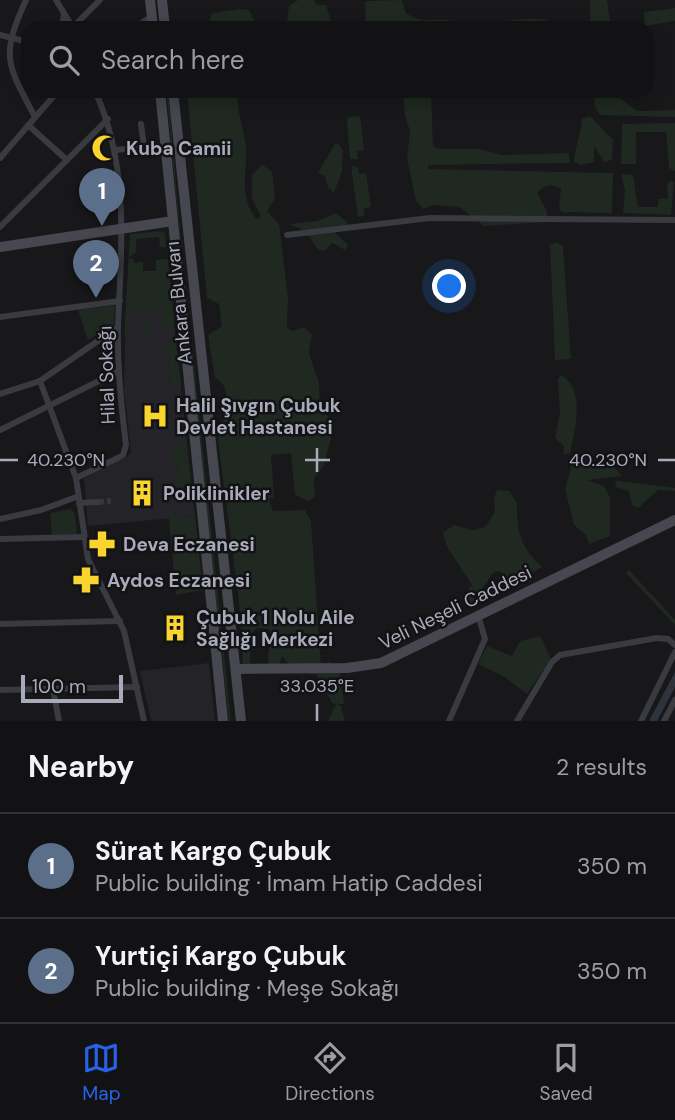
<!DOCTYPE html>
<html lang="en">
<head>
<meta charset="utf-8">
<style>
  :root { --surface:#121114; --page:#1b1a1d; --text:#f1f3f6; --muted:#9c9da0; --line:#313134; --accent:#2563eb }
  body { margin:0; font-family:"DM Sans",sans-serif; background:var(--page); color:var(--text) }
  .scale { position:absolute; left:21px; bottom:18px; width:102px; box-sizing:border-box; padding-left:7px; border:4px solid #a9abba; border-top:0; font-size:19px; line-height:24px; white-space:nowrap; color:#a9abba; -webkit-text-stroke:5px #131215; paint-order:stroke }
  .you { position:absolute; left:450px; top:287px; width:24px; height:24px; margin:-18px; border:5px solid #fff; border-radius:50%; background:#1a73e8; box-shadow:0 0 0 10px #1a73e833 }
  .badge { display:grid; place-items:center; width:46px; height:46px; border-radius:50%; background:var(--accent); color:#fff; font-size:23px; font-weight:700 }
  .pin { position:absolute; translate:-50% -58px; filter:drop-shadow(0 2px 4px #0008) }
  .pin::after { content:''; position:absolute; top:37px; width:24px; height:21px; background:inherit; clip-path:polygon(0 0,100% 0,50% 100%) }
  .list { margin:0; padding:0; list-style:none }
  h2 { display:flex; justify-content:space-between; align-items:center; height:91px; margin:0; padding:0 28px; font-size:30px }
  h2 small { font-size:23px; font-weight:400; color:var(--muted) }
  .list li { display:grid; grid-template-columns:46px 1fr auto; gap:21px; align-items:center; box-sizing:border-box; height:105px; padding:0 28px; border-top:2px solid var(--line) }
  .list b { display:block; font-size:26px; white-space:nowrap }
  .list p { margin:0; font-size:23px; white-space:nowrap; color:var(--muted) }
  .list em { font-size:23px; font-style:normal; color:var(--muted) }
  .icon { flex:none; width:38px; height:38px; fill:none; stroke:currentColor; stroke-width:2; stroke-linecap:round; stroke-linejoin:round }
  .map { position:relative; flex:none; width:675px; height:721px; overflow:hidden }
  .search { position:absolute; background:var(--surface); box-shadow:0 4px 18px #0003; left:21px; right:21px; top:21px; height:77px; display:flex; align-items:center; gap:18px; box-sizing:border-box; padding:0 24px; border-radius:21px; color:var(--muted); font-size:26px }
  .sheet { height:301px; background:var(--surface) }
  nav { display:flex; justify-content:space-around; align-items:center; box-sizing:border-box; height:98px; border-top:2px solid var(--line); background:var(--surface); font-size:19px; color:var(--muted) }
  nav a { display:grid; justify-items:center; gap:4px }
  nav .on { color:var(--accent) }
  .map>svg:first-child { display:block }
  .built { fill:#242327 }
  .green { fill:#1f2821; fill-rule:evenodd }
  .water { fill:#2d343e }
  .lines { fill:none; stroke-linecap:round; stroke-linejoin:round }
  .street-tunnel { stroke:#35353a; stroke-width:6; stroke-dasharray:6 3; stroke-linecap:butt }
  .street { stroke:#3a3a41; stroke-width:6 }
  .secondary { stroke:#46474f; stroke-width:10 }
  .ticks { fill:none; stroke:#a9abba; stroke-width:2.5 }
  .labels { text-anchor:middle; stroke-width:5; stroke-linejoin:round; paint-order:stroke }
  .poi-label { font-size:19px; font-weight:bold; fill:#a9abba; stroke:#131215; text-anchor:start }
  .street-label { font-size:19px; fill:#a9abba; stroke:#131215 }
  .ticks-label { font-size:18px; text-anchor:middle; fill:#a9abba; stroke:#131215; stroke-width:5; stroke-linejoin:round; paint-order:stroke }
</style>
</head>
<body>
<div class="map">
<svg width="675" height="721" viewBox="0 0 675 721">
  <rect width="100%" height="100%" fill="#18171a"/>
  <g class="built">
    <path d="M126 307H172L195 516 88 526 84 478 127 457 131 452 124 390Z"/>
    <path d="M209 663 215 721H151L140 671Z"/>
  </g>
  <g class="green">
    <path d="M298 0H314L317 5H326L333 28H286L289 6Z"/>
    <path d="M402 0 406 13C422 24 431 18 448 20 455 21 461 25 469 25 489 25 548 9 560 28H366L365 1Z"/>
    <path d="M590 0H607L611 28H590Z"/>
    <path d="M675 8V21L645 26 644 12Z"/>
    <path d="M240 9 249 10 258 28H208L212 13Z"/>
    <path d="M166 91H168L188 322Z"/>
    <path d="M187 91H237C237 109 242 123 245 140 250 169 236 192 256 219L261 217 252 198V175L262 165 272 171 275 199 267 211 279 224 288 297 287 328 293 331 304 327 312 334 309 353 319 383 320 409 330 418 333 430 324 465 314 478 315 496 308 501 295 495 291 453 271 455 274 497 269 499 273 511 305 510 311 521 321 667H327L328 661 340 671 344 704H337L341 706 345 721H328L336 704 332 703 317 675 294 671 282 656 278 671H271C262 650 277 645 269 629L257 628 251 634 250 664H243L239 601 218 441C219 423 238 389 215 378L208 335 222 326 219 304 207 298Z"/>
    <path d="M403 91H431L433 146 438 149H479L502 155 569 153V163L428 165V169L613 173 612 213 562 212 559 208 561 189C550 183 546 185 537 193L547 211V222L484 226 460 207 433 205 423 209 416 201 407 159 410 131 405 116Z"/>
    <path d="M610 91 637 111 675 110V117L600 115 595 107 594 96Z"/>
    <path d="M360 116 364 150 357 151 358 159H350L347 122 348 117Z"/>
    <path d="M590 116 613 140 612 160 604 162 594 146V162L580 165 574 162C575 147 581 134 582 119Z"/>
    <path d="M675 123V171L669 168 666 132H636V164H621L622 124Z"/>
    <path d="M336 142 343 150 342 171 334 193 328 187 325 176 318 173Z"/>
    <path d="M351 166 358 167 359 174 366 173 371 207 364 208V216L358 217Z"/>
    <path d="M624 174 633 175 638 207H658V199L668 198 667 184 671 181 674 183 671 215 623 213 625 189 621 175Z"/>
    <path d="M336 213 347 222 346 228 337 225 331 229 348 245 345 250 332 243 326 250H318L306 231 289 224 317 221Z"/>
    <path d="M161 231 165 233 175 331 165 332 163 310 147 311 149 334 145 335 142 311H131L130 336 124 337 130 234ZM159 237 160 247H166L167 259 156 260V271H143V262L134 263V259L129 258 136 252V239Z"/>
    <path d="M557 242 563 246 571 359 555 360 550 245Z"/>
    <path d="M115 305 114 325 88 340 78 310Z"/>
    <path d="M176 342 181 384 172 389 167 344Z"/>
    <path d="M192 347 231 721H229L189 348Z"/>
    <path d="M561 375C587 390 574 432 570 453L563 455 564 446 555 438 560 413 558 379Z"/>
    <path d="M182 427H185L191 486 176 491 174 472 179 471 178 464H174L172 447 183 446Z"/>
    <path d="M580 459 605 467 611 464 622 476 587 480 604 486 610 498V536L589 544 586 535 574 525 565 489 573 460Z"/>
    <path d="M618 481 675 488V491L658 490 638 508 632 505 629 491 616 487 615 482Z"/>
    <path d="M497 490 509 491 517 503C517 533 520 546 542 567L506 589 505 575 498 571 493 573 472 603 465 605 463 597 472 585 446 545 443 532 454 525 473 530 485 527 495 512 494 498Z"/>
    <path d="M71 509 75 514 77 534 52 535 50 513Z"/>
    <path d="M195 516 203 590 176 595 169 518Z"/>
    <path d="M629 570 675 620V625L626 573Z"/>
    <path d="M540 636 551 659 527 694 503 676 478 664 487 646 512 656 520 641Z"/>
  </g>
  <path class="water" d="M675 672V687L657 721H649Z"/>
  <g class="lines">
    <path class="street-tunnel" d="M98 502 111 501"/>
    <g class="street">
      <path d="M26 0C0 57 7 64 35 117"/>
      <path d="M56 0 73 28"/>
      <path d="M62 28 64 14"/>
      <path d="M72 28 100 0"/>
      <path d="M134 28 152 16"/>
      <path d="M0 35 28 42"/>
      <path d="M28 125 67 160"/>
      <path d="M116 150 144 147 141 124"/>
      <path d="M0 158 58 91"/>
      <path d="M0 227 108 119"/>
      <path d="M287 235 430 218 675 220"/>
      <path d="M0 317 120 301"/>
      <path d="M40 381 76 478 88 559 124 631 144 721"/>
      <path d="M0 394 40 381 118 327"/>
      <path d="M0 430 119 371"/>
      <path d="M76 478 118 458 123 455 126 445C121 405 117 367 118 327 121 247 130 167 95 91"/>
      <path d="M79 503 98 502"/>
      <path d="M0 519 41 510 79 496"/>
      <path d="M0 539 83 537"/>
      <path d="M0 624 120 621"/>
      <path d="M53 689 59 721"/>
      <path d="M0 690 137 687"/>
      <path d="M449 721 485 639 478 615"/>
      <path d="M517 721 552 662 560 655 657 638 668 639 675 645"/>
      <path d="M641 721 675 652"/>
      <path d="M664 721 675 700"/>
    </g>
    <g class="secondary">
      <path d="M150 0 153 28"/>
      <path d="M162 0 165 28"/>
      <path d="M160 91 223 721"/>
      <path d="M173 91 241 721"/>
      <path d="M0 247 173 221"/>
      <path d="M236 669 347 668 381 663 675 520"/>
    </g>
  </g>
  <path class="ticks" d="M317 448V472M0 460H18M305 460H330M658 460H675M317 704V721"/>
  <defs>
    <g id="mosque-bare" transform="scale(2.1)"><path d="M3.5-4.9A6 6 0 1 0 3.5 4.9A5 5 0 1 1 3.5-4.9Z" fill="#fad52f" stroke="#131215" stroke-width="2.5" paint-order="stroke"/></g>
    <g id="hospital-bare" transform="scale(2.1)"><path d="M-5-5h3v3.5h4V-5h3V5h-3V1.5h-4V5h-3Z" fill="#fad52f" stroke="#131215" stroke-width="2.5" paint-order="stroke"/></g>
    <g id="building-bare" transform="scale(2.1)"><path d="M-4-6H4V6H1V3H-1V6H-4ZM-2.5-4.3h1.7v1.8h-1.7ZM.8-4.3h1.7v1.8H.8ZM-2.5-1h1.7V.8h-1.7ZM.8-1h1.7V.8H.8Z" fill="#fad52f" stroke="#131215" stroke-width="2.5" paint-order="stroke"/></g>
    <g id="pharmacy-bare" transform="scale(2.1)"><path d="M-2-6h4v4h4v4h-4v4h-4v-4h-4v-4h4Z" fill="#fad52f" stroke="#131215" stroke-width="2.5" paint-order="stroke"/></g>
  </defs>
  <g fill-rule="evenodd">
    <use href="#mosque-bare" x="105" y="148"/>
    <use href="#hospital-bare" x="155" y="416"/>
    <use href="#building-bare" x="142" y="493"/>
    <use href="#pharmacy-bare" x="102" y="544"/>
    <use href="#pharmacy-bare" x="86" y="580"/>
    <use href="#building-bare" x="175" y="628"/>
  </g>
  <g class="labels">
    <g class="poi-label">
      <text x="126" y="155">Kuba Camii</text>
      <text x="176" y="412">Halil Şıvgın Çubuk<tspan x="176" dy="22">Devlet Hastanesi</tspan></text>
      <text x="163" y="500">Poliklinikler</text>
      <text x="123" y="551">Deva Eczanesi</text>
      <text x="107" y="587">Aydos Eczanesi</text>
      <text x="196" y="624">Çubuk 1 Nolu Aile<tspan x="196" dy="22">Sağlığı Merkezi</tspan></text>
    </g>
    <g class="street-label">
      <text transform="translate(178 303) rotate(-96)" y="7">Ankara Bulvarı</text>
      <text transform="translate(106 375) rotate(-92)" y="7">Hilal Sokağı</text>
      <text transform="translate(455 607) rotate(-26)" y="7">Veli Neşeli Caddesi</text>
    </g>
  </g>
  <g class="ticks-label">
    <text x="66" y="466">40.230°N</text>
    <text x="608" y="466">40.230°N</text>
    <text x="317" y="692">33.035°E</text>
  </g>
</svg>
<div class="scale">100 m</div>
<div class="you"></div>
<div class="pin badge" style="left:102px;top:226px;background:#5c6f8a">1</div>
<div class="pin badge" style="left:96px;top:298px;background:#5c6f8a">2</div>
<div class="search"><svg class="icon" aria-label="search" viewBox="0 0 24 24"><circle cx="10" cy="10" r="6"/><path d="M15 15l6 6"/></svg>Search here</div>
</div>
<section class="sheet">
<h2>Nearby<small>2 results</small></h2>
<ul class="list">
<li><span class="badge" style="background:#5c6f8a">1</span><div><b>Sürat Kargo Çubuk</b><p>Public building · İmam Hatip Caddesi</p></div><em>350 m</em></li>
<li><span class="badge" style="background:#5c6f8a">2</span><div><b>Yurtiçi Kargo Çubuk</b><p>Public building · Meşe Sokağı</p></div><em>350 m</em></li>
</ul>
</section>
<nav>
<a class="on"><svg class="icon" aria-label="map" viewBox="0 0 24 24"><path d="M3 6l6-2 6 2 6-2v14l-6 2-6-2-6 2zM9 4v14M15 6v14"/></svg>Map</a>
<a><svg class="icon" aria-label="directions" viewBox="0 0 24 24"><path d="M12 3l9 9-9 9-9-9zM9 14v-3h6M13 9l2 2-2 2"/></svg>Directions</a>
<a><svg class="icon" aria-label="saved" viewBox="0 0 24 24"><path d="M7 4h10v16l-5-4-5 4z"/></svg>Saved</a>
</nav>
</body>
</html>
